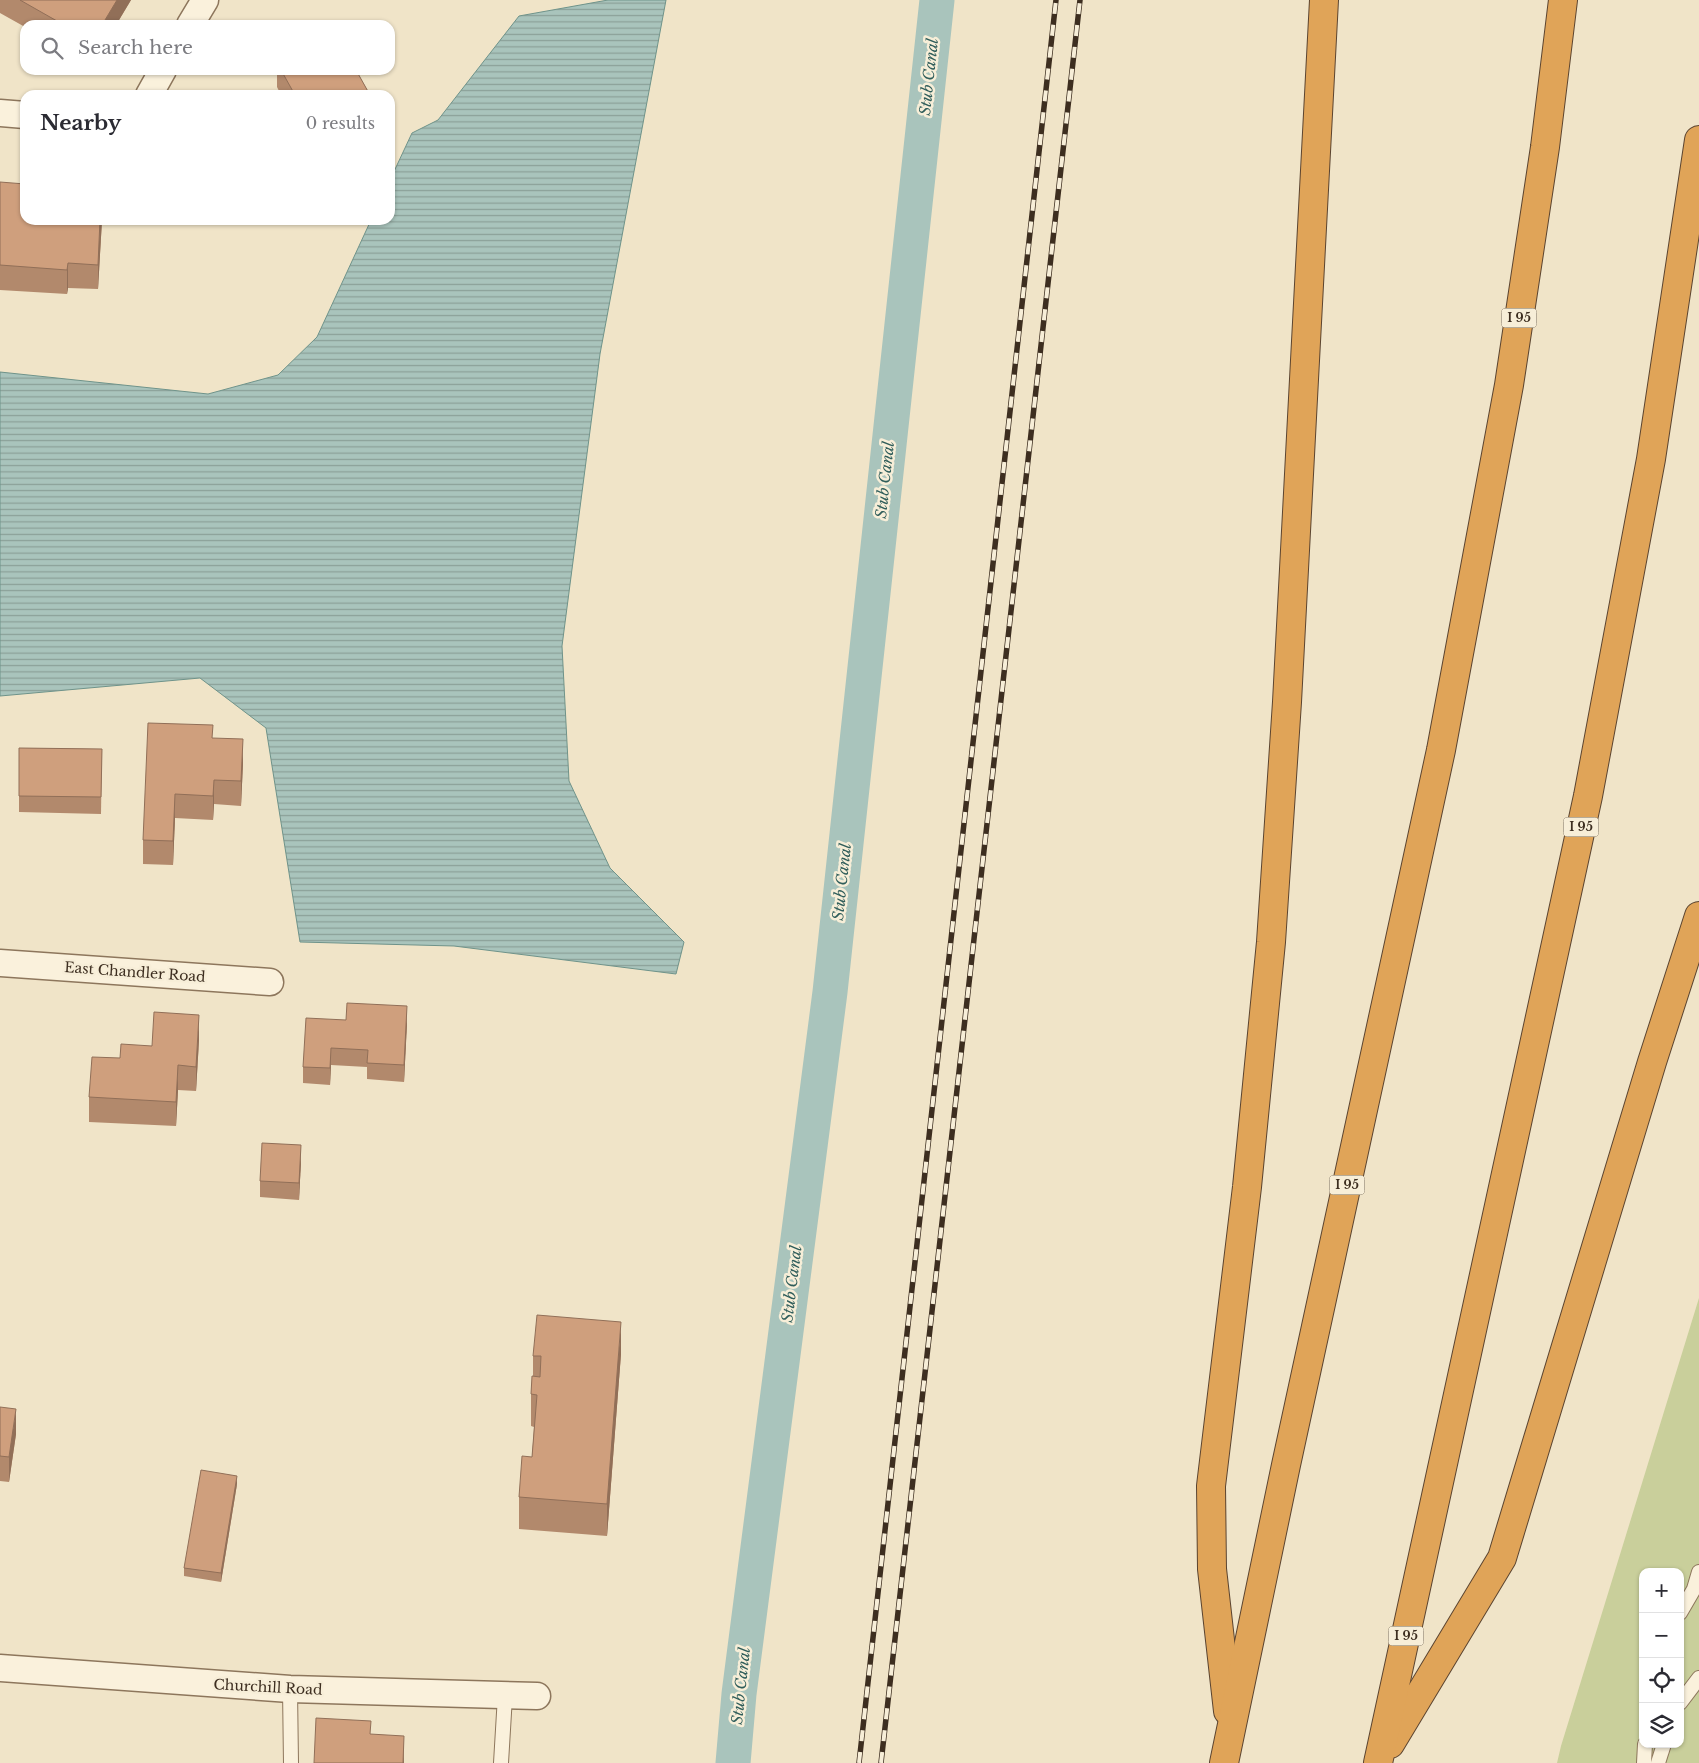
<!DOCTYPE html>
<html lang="en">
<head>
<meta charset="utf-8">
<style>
  :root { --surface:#fff; --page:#f2f2f3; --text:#2b2b33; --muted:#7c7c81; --line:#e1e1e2 }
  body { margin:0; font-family:"Libre Baskerville",serif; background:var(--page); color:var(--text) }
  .controls { position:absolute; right:15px; bottom:15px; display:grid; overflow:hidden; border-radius:10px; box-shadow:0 1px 4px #0004 }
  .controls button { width:45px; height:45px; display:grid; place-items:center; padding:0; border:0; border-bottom:1px solid var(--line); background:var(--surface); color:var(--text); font:25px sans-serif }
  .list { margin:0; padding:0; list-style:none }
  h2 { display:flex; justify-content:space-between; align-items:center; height:65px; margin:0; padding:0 20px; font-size:21px }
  h2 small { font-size:16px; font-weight:400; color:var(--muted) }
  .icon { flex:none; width:28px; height:28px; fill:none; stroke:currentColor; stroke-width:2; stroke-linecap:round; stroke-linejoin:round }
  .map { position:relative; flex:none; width:1699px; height:1763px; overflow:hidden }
  .search { position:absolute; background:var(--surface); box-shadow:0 1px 4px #0004; left:20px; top:20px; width:375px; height:55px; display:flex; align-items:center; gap:12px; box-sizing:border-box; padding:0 18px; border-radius:15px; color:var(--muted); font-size:19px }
  .panel { position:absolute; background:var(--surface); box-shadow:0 1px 4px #0004; left:20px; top:90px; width:375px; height:135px; border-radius:15px }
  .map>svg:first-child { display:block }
  .park { fill:#c9cf9b; fill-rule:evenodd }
  .water { fill:url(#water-rules); stroke:#6f938a }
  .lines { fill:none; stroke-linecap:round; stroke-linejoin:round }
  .canal { stroke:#a9c4bc; stroke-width:35 }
  .service-casing { stroke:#8d765c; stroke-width:16 }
  .minor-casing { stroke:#8d765c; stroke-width:29 }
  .motorway-casing { stroke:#5b4430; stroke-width:30 }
  .service { stroke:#faf1dc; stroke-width:14 }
  .minor { stroke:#faf1dc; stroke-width:26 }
  .motorway { stroke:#e0a458; stroke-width:28 }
  .rail-casing { stroke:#3d2e20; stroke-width:5.5 }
  .rail { stroke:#f7eed8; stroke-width:4; stroke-dasharray:11; stroke-linecap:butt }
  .wall { fill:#b2896c }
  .shaded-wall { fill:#916f58 }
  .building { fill:#cf9f7d; stroke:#916f58 }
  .labels { text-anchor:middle; stroke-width:5; stroke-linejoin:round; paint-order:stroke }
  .shield { fill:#f7eed8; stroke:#756857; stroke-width:1 }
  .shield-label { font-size:12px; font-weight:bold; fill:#3d2e20 }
  .street-label { font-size:14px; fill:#3d2e20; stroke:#f7eed8 }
  .water-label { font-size:15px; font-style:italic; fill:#2f5d5a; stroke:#f7eed8 }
</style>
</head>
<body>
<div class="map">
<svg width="1699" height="1763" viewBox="0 0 1699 1763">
  <defs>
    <pattern id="water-rules" width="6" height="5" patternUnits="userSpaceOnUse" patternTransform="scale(1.25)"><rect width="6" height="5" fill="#a9c4bc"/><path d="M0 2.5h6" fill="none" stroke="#8ba098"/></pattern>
  </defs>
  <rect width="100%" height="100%" fill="#f0e4c8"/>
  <path class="park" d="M1699 1298V1763H1557L1561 1746ZM1643 1572H1680V1744H1643Z"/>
  <path class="water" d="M608 0H666L600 354 562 646 569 781 610 868 684 942 676 974 454 946 300 942 266 728 200 678 0 696V372L208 394 278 375 317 337 371 220H390V180L412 133 438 120 519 16Z"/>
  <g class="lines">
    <path class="canal" d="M733 1763 739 1694 830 992 937 0"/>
    <g class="service-casing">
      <g id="service">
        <path d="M1680 1613 1694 1589 1699 1572"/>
        <path d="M290 1689 291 1763"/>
        <path d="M1680 1703 1699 1678"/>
        <path d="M501 1763 505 1696"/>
        <path d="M1644 1763 1645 1744"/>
        <path d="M1658 1763 1664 1744"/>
      </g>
    </g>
    <g class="minor-casing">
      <g id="minor">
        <path d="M190 25 205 0"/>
        <path d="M149 95 163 70"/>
        <path d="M0 113 25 115"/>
        <path d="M0 963 270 982"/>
        <path d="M0 1668 290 1689 537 1696"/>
      </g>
    </g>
    <g class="motorway-casing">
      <g id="motorway">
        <path d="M1228 1711 1212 1569 1211 1486 1247 1187 1271 942 1287 702 1324 0"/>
        <path d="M1390 1744 1502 1558 1652 1062 1699 916"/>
        <path d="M1224 1763 1286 1465 1441 750 1509 385 1545 147 1563 0"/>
        <path d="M1378 1763 1588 796 1651 459 1699 140"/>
      </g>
    </g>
    <use href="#service" class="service"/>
    <use href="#minor" class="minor"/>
    <use href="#motorway" class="motorway"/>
    <g class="rail-casing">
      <g id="rail">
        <path d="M859 1763 1056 0"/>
        <path d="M881 1763 1080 0"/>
      </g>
    </g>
    <use href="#rail" class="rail"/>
  </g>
  <g class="wall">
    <path d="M0 0H131L116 25H25V27L0 13Z"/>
    <path d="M277 70H356L370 95H281L277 87Z"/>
    <path d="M0 188 25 220H102L98 289 68 288 67 294 0 290Z"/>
    <path d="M213 738 243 763 241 806 214 804 213 820 175 818 173 865 143 864V840Z"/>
    <path d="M19 748 102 749 101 814 19 812Z"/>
    <path d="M346 1020 407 1023 404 1082 367 1079V1067L331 1065 330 1085 303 1083V1067Z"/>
    <path d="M199 1040 196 1091 178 1090 176 1126 89 1122V1097L120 1058 152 1046Z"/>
    <path d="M301 1161 299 1200 260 1197V1181Z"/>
    <path d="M621 1354 607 1536 519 1529V1497L532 1457 534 1427 531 1426V1394L533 1376V1356Z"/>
    <path d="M0 1407 16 1434 9 1482 0 1481Z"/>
    <path d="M237 1484 221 1582 184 1576V1568Z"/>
  </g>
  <g class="shaded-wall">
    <path d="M117 0H131L116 25H102Z"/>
    <path d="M100 220H102L98 289V265Z"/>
    <path d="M68 263V288L67 294V270Z"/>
    <path d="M243 739V763L241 806V781Z"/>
    <path d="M214 780V804L213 820V796Z"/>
    <path d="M175 794V818L173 865V841Z"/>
    <path d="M407 1006V1023L404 1082V1065Z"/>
    <path d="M199 1015V1040L196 1091V1067Z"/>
    <path d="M331 1048V1065L330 1085V1068Z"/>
    <path d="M178 1065V1090L176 1126V1102Z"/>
    <path d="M301 1145V1161L299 1200V1183Z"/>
    <path d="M621 1322V1354L607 1536V1504Z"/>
    <path d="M16 1409V1434L9 1482V1457Z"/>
    <path d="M237 1476V1484L221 1582V1573Z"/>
    <path d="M404 1736V1763H403Z"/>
  </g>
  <g class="building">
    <path d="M20 0H117L102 25H64Z"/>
    <path d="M281 70H356L370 95H295Z"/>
    <path d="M0 182 25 184V220H100L98 265 68 263 67 270 0 265Z"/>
    <path d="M148 723 213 725 212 738 243 739 241 781 214 780 213 796 175 794 173 841 143 840Z"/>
    <path d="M19 748 102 749 101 797 19 796Z"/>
    <path d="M347 1003 407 1006 404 1065 367 1063 368 1050 331 1048 330 1068 303 1067 306 1018 346 1020Z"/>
    <path d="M154 1012 199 1015 196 1067 178 1065 176 1102 89 1097 92 1057 120 1058 121 1044 152 1046Z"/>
    <path d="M262 1143 301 1145 299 1183 260 1181Z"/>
    <path d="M537 1315 621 1322 607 1504 519 1497 522 1456 532 1457 537 1395 531 1394 532 1376 540 1377 541 1356H533Z"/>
    <path d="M0 1407 16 1409 9 1457 0 1456Z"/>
    <path d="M201 1470 237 1476 221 1573 184 1568Z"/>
    <path d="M316 1718 371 1721 370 1734 404 1736 403 1763H314Z"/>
  </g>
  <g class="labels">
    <g class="shield">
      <rect x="1501.5" y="308.5" width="35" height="19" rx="4"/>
      <rect x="1563.5" y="817.5" width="35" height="19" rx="4"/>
      <rect x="1329.5" y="1175.5" width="35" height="19" rx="4"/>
      <rect x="1388.5" y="1626.5" width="35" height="19" rx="4"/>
    </g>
    <g class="shield-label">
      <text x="1519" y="322">I 95</text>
      <text x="1581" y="831">I 95</text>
      <text x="1347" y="1189">I 95</text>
      <text x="1406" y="1640">I 95</text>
    </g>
    <g class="street-label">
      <text transform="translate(135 972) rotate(4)" y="5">East Chandler Road</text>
      <text transform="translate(268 1687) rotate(3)" y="5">Churchill Road</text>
    </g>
    <g class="water-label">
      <text transform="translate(929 77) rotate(-84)" y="5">Stub Canal</text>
      <text transform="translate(885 480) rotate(-84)" y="5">Stub Canal</text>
      <text transform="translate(842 882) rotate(-84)" y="5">Stub Canal</text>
      <text transform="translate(792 1284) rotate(-83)" y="5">Stub Canal</text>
      <text transform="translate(741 1686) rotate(-84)" y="5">Stub Canal</text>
    </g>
  </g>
</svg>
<div class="controls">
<button>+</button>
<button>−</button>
<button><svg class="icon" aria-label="locate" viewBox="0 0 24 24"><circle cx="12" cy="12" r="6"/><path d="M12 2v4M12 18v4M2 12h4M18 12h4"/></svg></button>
<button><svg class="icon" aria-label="layers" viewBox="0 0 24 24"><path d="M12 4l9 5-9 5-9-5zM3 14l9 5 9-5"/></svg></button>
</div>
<div class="search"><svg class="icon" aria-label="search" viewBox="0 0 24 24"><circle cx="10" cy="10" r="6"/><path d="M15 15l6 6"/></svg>Search here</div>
<section class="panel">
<h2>Nearby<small>0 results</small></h2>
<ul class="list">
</ul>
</section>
</div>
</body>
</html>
